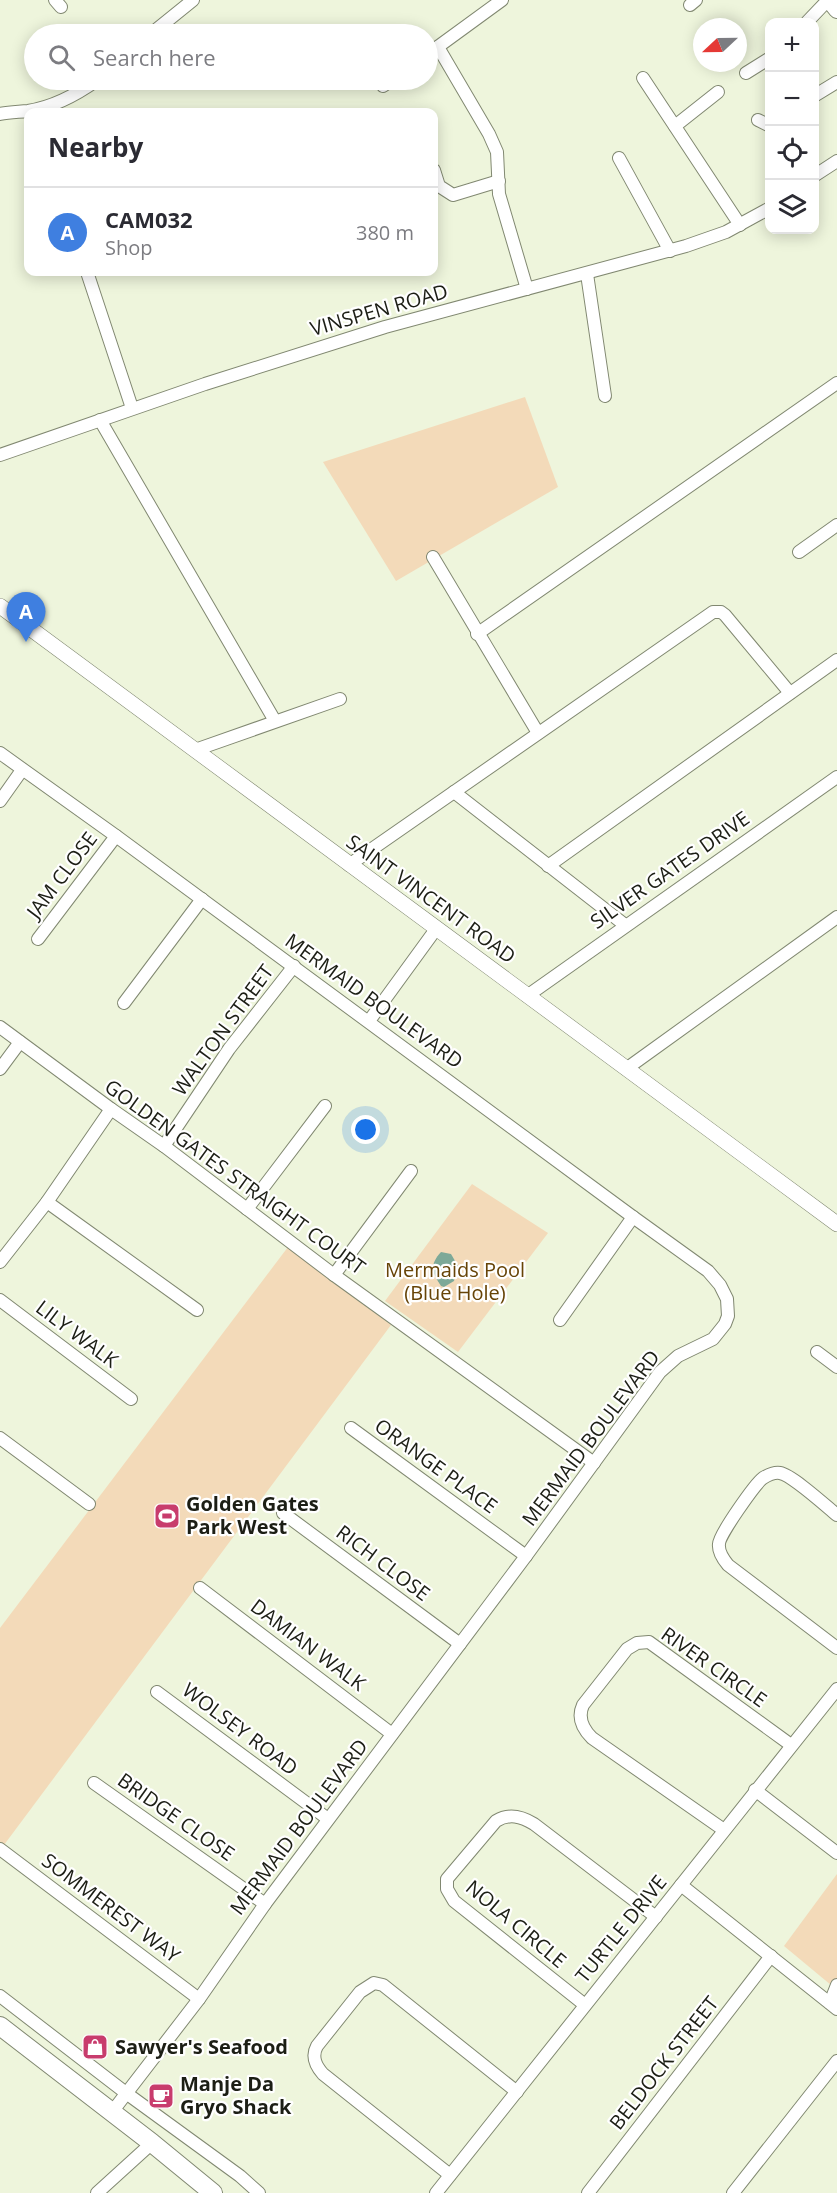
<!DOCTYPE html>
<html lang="en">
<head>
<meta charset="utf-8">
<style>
  :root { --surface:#fff; --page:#f2f2f3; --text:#2b2b33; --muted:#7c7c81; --line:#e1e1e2; --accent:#7c3aed }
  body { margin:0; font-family:"Open Sans",sans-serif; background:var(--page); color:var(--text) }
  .controls { position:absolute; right:18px; top:18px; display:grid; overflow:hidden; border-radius:12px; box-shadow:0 3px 15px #0003 }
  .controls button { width:54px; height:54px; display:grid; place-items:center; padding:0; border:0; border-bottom:2px solid var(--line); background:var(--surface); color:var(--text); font:30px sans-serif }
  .compass { position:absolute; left:693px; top:18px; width:54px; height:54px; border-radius:50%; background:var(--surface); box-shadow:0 3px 15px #0003; rotate:248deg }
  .you { position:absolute; left:366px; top:1130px; width:21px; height:21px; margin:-15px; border:4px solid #fff; border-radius:50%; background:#1a73e8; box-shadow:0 0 0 9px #1a73e833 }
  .badge { display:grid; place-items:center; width:39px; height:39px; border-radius:50%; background:var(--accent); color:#fff; font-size:20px; font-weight:700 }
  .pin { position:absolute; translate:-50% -50px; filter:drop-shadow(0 2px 3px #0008) }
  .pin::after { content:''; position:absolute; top:32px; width:21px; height:18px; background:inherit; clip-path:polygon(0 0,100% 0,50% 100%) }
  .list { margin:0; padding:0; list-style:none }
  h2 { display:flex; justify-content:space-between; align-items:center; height:78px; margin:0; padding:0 24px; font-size:26px }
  h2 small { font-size:20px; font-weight:400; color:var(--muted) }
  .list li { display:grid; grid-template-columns:39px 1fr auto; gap:18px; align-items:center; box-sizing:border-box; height:90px; padding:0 24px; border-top:2px solid var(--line) }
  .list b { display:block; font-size:22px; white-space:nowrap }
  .list p { margin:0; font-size:20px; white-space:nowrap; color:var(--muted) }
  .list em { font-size:20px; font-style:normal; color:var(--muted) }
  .icon { flex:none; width:33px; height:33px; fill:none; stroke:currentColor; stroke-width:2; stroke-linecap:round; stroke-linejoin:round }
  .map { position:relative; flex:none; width:837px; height:2193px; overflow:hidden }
  .search { position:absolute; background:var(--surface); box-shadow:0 3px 15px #0003; left:24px; top:24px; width:414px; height:66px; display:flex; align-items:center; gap:15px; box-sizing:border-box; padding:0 21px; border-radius:33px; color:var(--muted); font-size:22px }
  .panel { position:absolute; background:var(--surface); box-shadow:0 3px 15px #0003; left:24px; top:108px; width:414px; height:168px; border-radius:12px }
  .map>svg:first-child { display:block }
  .green { fill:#f3dab9 }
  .water { fill:#7da998 }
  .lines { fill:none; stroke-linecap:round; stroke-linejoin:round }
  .minor-casing { stroke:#818871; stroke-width:14 }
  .tertiary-casing { stroke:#818871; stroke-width:16 }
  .secondary-casing { stroke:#818871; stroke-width:18 }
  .primary-casing { stroke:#818871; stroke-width:20 }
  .minor { stroke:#fff; stroke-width:12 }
  .tertiary { stroke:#fff; stroke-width:15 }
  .secondary { stroke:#fff; stroke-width:16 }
  .primary { stroke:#fff; stroke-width:18 }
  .labels { text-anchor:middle; stroke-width:4.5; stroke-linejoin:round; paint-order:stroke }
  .street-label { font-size:20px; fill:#1c1e15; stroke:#fff }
  .park-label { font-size:20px; fill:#674407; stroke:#fff }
  .poi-label { font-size:20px; font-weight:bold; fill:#1c1e15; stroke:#fff; text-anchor:start }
</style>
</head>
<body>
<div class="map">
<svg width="837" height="2193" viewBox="0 0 837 2193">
  <rect width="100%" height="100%" fill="#eef5dc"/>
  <g class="green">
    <path d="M525 397 558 487 396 581 323 462Z"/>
    <path d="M472 1184 548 1233 458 1352 385 1301Z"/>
    <path d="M288 1247 391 1325 4 1845 0 1842V1628Z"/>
    <path d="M837 1874V1990L784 1946Z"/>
  </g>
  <path class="water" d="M441 1252 451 1254 458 1266 454 1281 444 1287 441 1286C432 1273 429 1265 441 1252Z"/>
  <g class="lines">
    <g class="minor-casing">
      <g id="minor">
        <path d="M55 0 61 7"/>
        <path d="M690 5 696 0"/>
        <path d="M807 22 828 0"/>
        <path d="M151 34 193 0"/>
        <path d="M438 47 489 134 497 152 499 194 527 289"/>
        <path d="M428 54 502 0"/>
        <path d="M746 73 770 58"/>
        <path d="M643 78 740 225"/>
        <path d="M383 86 392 80"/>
        <path d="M814 96 837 82"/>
        <path d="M0 114C9 112 19 112 28 111 54 107 76 95 97 80"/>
        <path d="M758 120 770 126"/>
        <path d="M675 126 718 92"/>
        <path d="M619 158 670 251"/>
        <path d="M434 170 439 186 453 195 499 181"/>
        <path d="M814 176 837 161"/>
        <path d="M87 272 132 408"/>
        <path d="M587 274 605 396"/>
        <path d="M100 420 275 721"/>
        <path d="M0 455 205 384 385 327 686 246 726 232 770 208"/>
        <path d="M799 552 837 525"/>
        <path d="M433 557 538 733"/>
        <path d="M477 634 837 383"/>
        <path d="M195 750 340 699"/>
        <path d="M0 753 116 836 633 1217 708 1271 720 1285 727 1299 728 1316 725 1324 713 1339 678 1356 660 1372 526 1556 265 1904 199 1999 112 2112"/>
        <path d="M454 792 625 925"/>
        <path d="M0 801 22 770"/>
        <path d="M349 865 713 612H721L725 615 790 693"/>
        <path d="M548 866 837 660"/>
        <path d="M38 939 116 836"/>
        <path d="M527 996 837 777"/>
        <path d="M124 1003 202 899"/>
        <path d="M369 1021 436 929"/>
        <path d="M0 1027 111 1109 164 1146 334 1275 594 1463"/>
        <path d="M0 1069 20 1042"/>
        <path d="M626 1069 837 917"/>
        <path d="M164 1146 229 1049 294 966"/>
        <path d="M47 1202 197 1310"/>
        <path d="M247 1209 325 1106"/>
        <path d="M0 1262 47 1202 111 1109"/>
        <path d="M334 1275 411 1171"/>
        <path d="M0 1300 131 1399"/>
        <path d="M560 1320 633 1217"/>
        <path d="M817 1352 837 1367"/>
        <path d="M351 1428 526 1556"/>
        <path d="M0 1438 89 1504"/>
        <path d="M283 1513 460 1644"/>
        <path d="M837 1515C826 1506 792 1475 780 1473 774 1472 768 1475 763 1478 755 1484 719 1535 719 1544 718 1552 723 1559 728 1565L837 1648"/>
        <path d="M200 1588 392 1734"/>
        <path d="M157 1692 328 1819"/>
        <path d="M94 1783 265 1904"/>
        <path d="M755 1790 837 1853"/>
        <path d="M724 1830 592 1738C583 1729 577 1718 583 1705L627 1649 637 1643 649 1642 791 1745"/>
        <path d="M0 1849 199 1999"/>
        <path d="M681 1885 837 2009"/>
        <path d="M0 1996 126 2093 240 2176 259 2193"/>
        <path d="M830 2003 837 1985"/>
        <path d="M585 2005 454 1901 447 1889V1879L496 1821C509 1813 521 1816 534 1824L656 1917"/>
        <path d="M450 2175 323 2074C316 2066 311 2057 317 2046L360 1992 374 1983 383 1985 517 2092"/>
        <path d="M97 2193 152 2143"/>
        <path d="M436 2193 837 1689"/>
        <path d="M588 2193 771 1956"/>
        <path d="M733 2193 837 2061"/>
      </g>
    </g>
    <g class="tertiary-casing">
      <path id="tertiary" d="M0 606 837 1224"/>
    </g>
    <g class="secondary-casing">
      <path id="secondary" d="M829 0 837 10"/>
    </g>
    <g class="primary-casing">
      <path id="primary" d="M0 2026 152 2143 213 2193"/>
    </g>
    <use href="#minor" class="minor"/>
    <use href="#tertiary" class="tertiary"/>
    <use href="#secondary" class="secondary"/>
    <use href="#primary" class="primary"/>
  </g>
  <defs>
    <g id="stadium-square" transform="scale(1.35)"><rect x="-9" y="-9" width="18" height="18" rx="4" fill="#c83c6d" stroke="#fff"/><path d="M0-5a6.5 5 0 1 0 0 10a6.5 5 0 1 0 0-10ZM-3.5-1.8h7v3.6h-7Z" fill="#fff"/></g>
    <g id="shop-square" transform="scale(1.35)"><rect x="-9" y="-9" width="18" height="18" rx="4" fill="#c83c6d" stroke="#fff"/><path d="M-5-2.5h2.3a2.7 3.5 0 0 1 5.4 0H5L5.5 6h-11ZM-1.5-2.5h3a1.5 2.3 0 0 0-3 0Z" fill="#fff"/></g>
    <g id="cafe-square" transform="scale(1.35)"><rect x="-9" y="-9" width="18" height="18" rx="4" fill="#c83c6d" stroke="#fff"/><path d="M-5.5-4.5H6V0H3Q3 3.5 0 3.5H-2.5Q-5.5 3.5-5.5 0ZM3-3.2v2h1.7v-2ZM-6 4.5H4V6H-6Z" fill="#fff"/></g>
  </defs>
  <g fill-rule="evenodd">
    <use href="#stadium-square" x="167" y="1516"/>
    <use href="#shop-square" x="95" y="2047"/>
    <use href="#cafe-square" x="161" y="2096"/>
  </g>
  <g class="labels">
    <g class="street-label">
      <text transform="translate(379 310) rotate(-16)" y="7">VINSPEN ROAD</text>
      <text transform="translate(670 870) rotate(-35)" y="7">SILVER GATES DRIVE</text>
      <text transform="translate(62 875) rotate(-53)" y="7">JAM CLOSE</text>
      <text transform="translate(431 899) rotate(36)" y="7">SAINT VINCENT ROAD</text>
      <text transform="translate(374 1001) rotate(36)" y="7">MERMAID BOULEVARD</text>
      <text transform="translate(223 1030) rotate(-54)" y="7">WALTON STREET</text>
      <text transform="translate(235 1177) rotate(36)" y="7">GOLDEN GATES STRAIGHT COURT</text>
      <text transform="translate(77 1334) rotate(37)" y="7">LILY WALK</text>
      <text transform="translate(591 1438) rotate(-53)" y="7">MERMAID BOULEVARD</text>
      <text transform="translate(436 1466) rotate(36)" y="7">ORANGE PLACE</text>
      <text transform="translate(383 1563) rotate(37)" y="7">RICH CLOSE</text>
      <text transform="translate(308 1645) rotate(37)" y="7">DAMIAN WALK</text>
      <text transform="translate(714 1667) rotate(35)" y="7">RIVER CIRCLE</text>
      <text transform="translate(240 1729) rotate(37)" y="7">WOLSEY ROAD</text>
      <text transform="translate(176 1817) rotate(35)" y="7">BRIDGE CLOSE</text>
      <text transform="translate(299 1827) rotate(-53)" y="7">MERMAID BOULEVARD</text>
      <text transform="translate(111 1908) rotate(37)" y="7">SOMMEREST WAY</text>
      <text transform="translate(516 1924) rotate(40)" y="7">NOLA CIRCLE</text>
      <text transform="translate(621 1929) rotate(-51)" y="7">TURTLE DRIVE</text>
      <text transform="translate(664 2063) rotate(-52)" y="7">BELDOCK STREET</text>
    </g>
    <g class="park-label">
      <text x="455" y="1277">Mermaids Pool<tspan x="455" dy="23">(Blue Hole)</tspan></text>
    </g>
    <g class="poi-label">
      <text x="186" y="1511">Golden Gates<tspan x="186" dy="23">Park West</tspan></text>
      <text x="115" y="2054">Sawyer's Seafood</text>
      <text x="180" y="2091">Manje Da<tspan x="180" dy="23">Gryo Shack</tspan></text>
    </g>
  </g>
</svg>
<div class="controls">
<button>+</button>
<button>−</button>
<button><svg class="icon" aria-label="locate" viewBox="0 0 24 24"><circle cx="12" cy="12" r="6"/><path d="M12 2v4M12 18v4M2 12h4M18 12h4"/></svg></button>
<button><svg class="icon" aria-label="layers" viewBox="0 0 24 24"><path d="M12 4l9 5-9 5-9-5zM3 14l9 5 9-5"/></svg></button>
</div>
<svg class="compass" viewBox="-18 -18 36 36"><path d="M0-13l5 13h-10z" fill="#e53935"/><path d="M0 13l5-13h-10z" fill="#7c7c81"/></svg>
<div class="you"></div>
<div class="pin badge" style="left:26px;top:642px;background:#3f7fe0">A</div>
<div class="search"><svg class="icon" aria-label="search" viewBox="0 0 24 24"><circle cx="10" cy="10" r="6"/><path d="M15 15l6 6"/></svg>Search here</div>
<section class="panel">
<h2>Nearby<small></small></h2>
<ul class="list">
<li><span class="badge" style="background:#3f7fe0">A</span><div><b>CAM032</b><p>Shop</p></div><em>380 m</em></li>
</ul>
</section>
</div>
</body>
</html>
